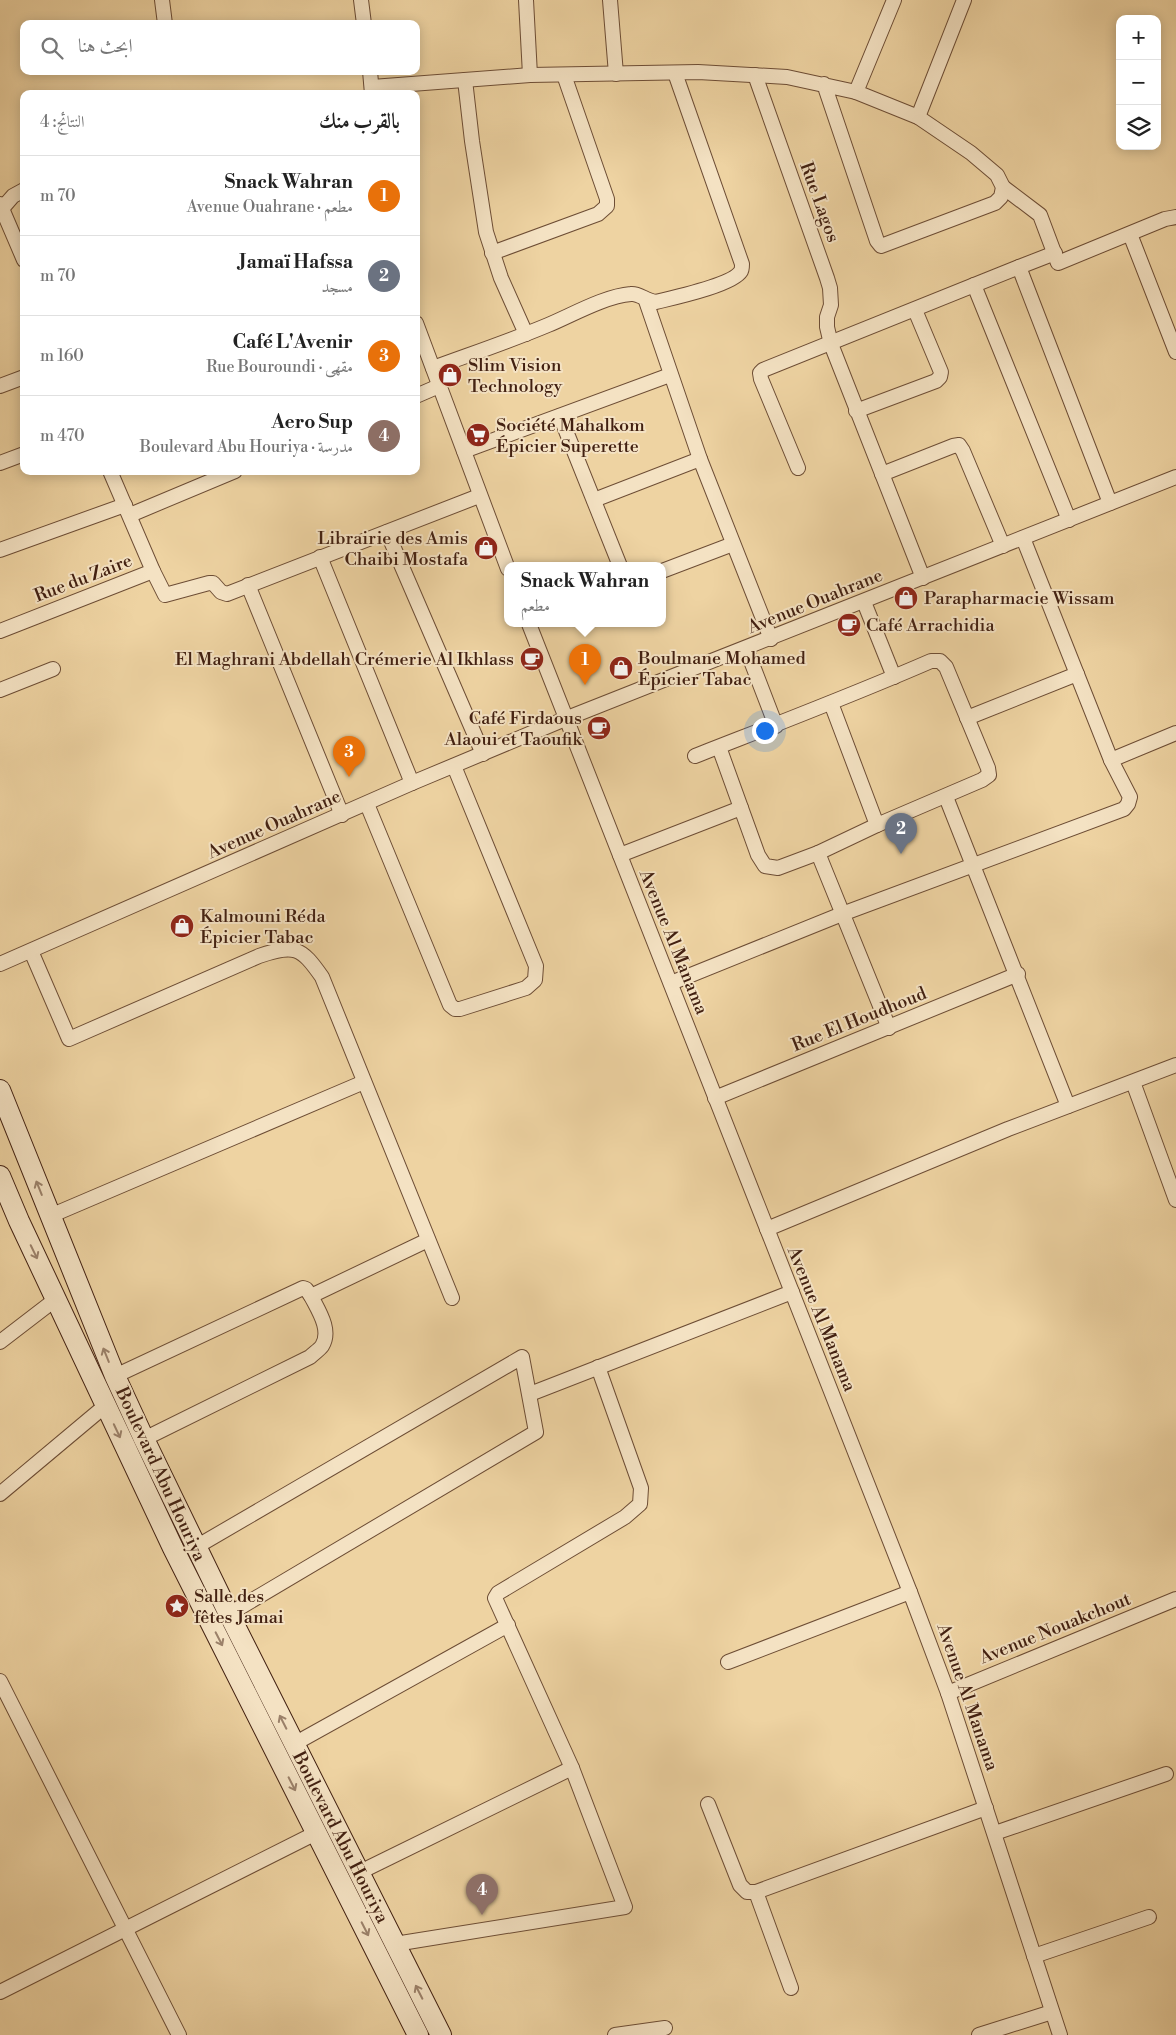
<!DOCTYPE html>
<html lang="ar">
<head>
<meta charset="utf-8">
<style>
  :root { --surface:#fff; --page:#f6f6f6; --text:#222; --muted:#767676; --line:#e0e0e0; --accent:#1a73e8 }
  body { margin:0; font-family:"Libre Bodoni",Amiri,serif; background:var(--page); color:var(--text); direction:rtl }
  .controls { position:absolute; right:15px; top:15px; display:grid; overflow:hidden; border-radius:10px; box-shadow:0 2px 12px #0003 }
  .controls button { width:45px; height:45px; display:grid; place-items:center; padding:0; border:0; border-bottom:1px solid var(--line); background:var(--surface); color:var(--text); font:25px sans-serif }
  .you { position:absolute; left:764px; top:730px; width:18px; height:18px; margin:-12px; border:4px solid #fff; border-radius:50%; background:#1a73e8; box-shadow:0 0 0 8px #1a73e833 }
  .badge { display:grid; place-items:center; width:32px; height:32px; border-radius:50%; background:var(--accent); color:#fff; font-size:16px; font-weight:700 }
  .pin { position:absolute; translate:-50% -41px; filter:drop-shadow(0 1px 2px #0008) }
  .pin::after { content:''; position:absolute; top:26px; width:18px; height:15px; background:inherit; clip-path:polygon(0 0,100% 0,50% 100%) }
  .popup { position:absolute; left:504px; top:562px; width:162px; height:65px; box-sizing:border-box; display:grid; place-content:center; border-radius:10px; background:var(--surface); filter:drop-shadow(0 1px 4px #0005); font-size:16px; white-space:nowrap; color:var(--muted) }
  .popup b { font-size:19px; color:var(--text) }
  .popup::after { content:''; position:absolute; left:50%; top:100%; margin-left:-10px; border:10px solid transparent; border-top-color:var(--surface) }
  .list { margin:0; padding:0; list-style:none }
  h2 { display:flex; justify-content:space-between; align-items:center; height:65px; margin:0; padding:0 20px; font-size:21px }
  h2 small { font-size:16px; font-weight:400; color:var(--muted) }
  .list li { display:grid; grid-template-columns:32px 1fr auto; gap:15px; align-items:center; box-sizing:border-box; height:80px; padding:0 20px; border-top:1px solid var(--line) }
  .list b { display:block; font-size:19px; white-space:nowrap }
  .list p { margin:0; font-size:16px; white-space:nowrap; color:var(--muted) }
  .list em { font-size:16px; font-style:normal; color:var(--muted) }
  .icon { flex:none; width:28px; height:28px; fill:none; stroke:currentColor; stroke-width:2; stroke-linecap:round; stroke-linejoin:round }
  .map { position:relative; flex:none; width:1176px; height:2035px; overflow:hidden; direction:ltr }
  .search { position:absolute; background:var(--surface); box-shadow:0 2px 12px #0003; left:20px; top:20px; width:400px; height:55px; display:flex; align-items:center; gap:12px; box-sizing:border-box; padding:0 18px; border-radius:10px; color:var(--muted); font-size:19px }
  .panel { position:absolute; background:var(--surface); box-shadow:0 2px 12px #0003; left:20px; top:90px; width:400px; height:385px; border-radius:10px; direction:rtl }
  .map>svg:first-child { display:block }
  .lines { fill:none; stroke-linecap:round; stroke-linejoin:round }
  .street-casing { stroke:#6d4d35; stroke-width:16 }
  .secondary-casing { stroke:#422011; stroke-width:22 }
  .street { stroke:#f4e2c3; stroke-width:14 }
  .secondary { stroke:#f4e2c3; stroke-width:20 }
  .oneway { stroke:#9b816a }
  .labels { text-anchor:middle; stroke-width:4; stroke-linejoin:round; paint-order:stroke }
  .street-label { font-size:18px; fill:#422011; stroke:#f4e2c3 }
  .poi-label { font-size:18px; fill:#422011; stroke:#f4e2c3; text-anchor:start }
</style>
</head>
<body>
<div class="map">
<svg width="1176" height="2035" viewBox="0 0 1176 2035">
  <rect width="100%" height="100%" fill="#eed3a2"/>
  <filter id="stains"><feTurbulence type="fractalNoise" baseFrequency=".004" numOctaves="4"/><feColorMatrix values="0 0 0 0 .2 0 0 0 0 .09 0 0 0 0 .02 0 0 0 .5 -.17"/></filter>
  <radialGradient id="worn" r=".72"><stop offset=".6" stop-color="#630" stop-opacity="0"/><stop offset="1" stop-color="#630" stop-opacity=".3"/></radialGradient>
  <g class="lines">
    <g class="street-casing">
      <g id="street">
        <path d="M162 0 165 24"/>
        <path d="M361 0 364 24"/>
        <path d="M526 0 530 75"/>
        <path d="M610 0 616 74"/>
        <path d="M370 71 372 94"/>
        <path d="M755 75 827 278 830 288 831 305 827 317V327L831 344 923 578"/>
        <path d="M465 80 472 141 486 232 501 278 526 334"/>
        <path d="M372 87 530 75 698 72 787 77 856 92 918 117 971 153 997 175 1003 187 1001 197 995 203 881 246 877 241 824 84"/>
        <path d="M856 92 894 0"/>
        <path d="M918 117 964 0"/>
        <path d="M1003 187 1040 215 1058 263 1165 219 1176 217"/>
        <path d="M0 204 24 260"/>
        <path d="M0 211 13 196 24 190"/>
        <path d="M1130 234 1176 352"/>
        <path d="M492 253 598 214 607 206V199L564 75"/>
        <path d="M1019 267 1055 253"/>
        <path d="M974 285 1069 520"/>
        <path d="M646 301 700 459 771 639"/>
        <path d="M416 323 508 569"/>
        <path d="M433 368C471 354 510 341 548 325 572 315 605 296 631 294 639 293 646 301 656 302 672 298 733 285 741 271 742 270 742 266 742 264L675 73"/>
        <path d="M0 386 24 377"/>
        <path d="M416 396 439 386"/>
        <path d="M856 411 936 381 940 377 941 372 915 310"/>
        <path d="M560 416 620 566"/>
        <path d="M464 451 670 375"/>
        <path d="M0 463 24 454"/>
        <path d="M798 468 761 379 760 373 763 370 1019 267 1110 503"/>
        <path d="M110 471 153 571 165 595 209 583H213L221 592 227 594 479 496"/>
        <path d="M882 474 953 446 959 445 963 451 1003 546"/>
        <path d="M594 500 700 459"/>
        <path d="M130 515 235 471"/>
        <path d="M387 532 483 754"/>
        <path d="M0 550 125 505"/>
        <path d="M320 557 412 783"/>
        <path d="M662 571 733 544"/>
        <path d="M248 585 342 815"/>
        <path d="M864 602 894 677"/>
        <path d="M529 624 910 1592 948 1693 1060 2035"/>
        <path d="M0 631 153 571"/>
        <path d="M746 648 776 726"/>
        <path d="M0 690 53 669"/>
        <path d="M831 703 877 825"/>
        <path d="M967 718 1077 674"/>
        <path d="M695 756C774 725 853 695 931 661H940L946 667 988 768 989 775 982 780 877 825 818 853 778 868 765 866 758 855 719 747"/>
        <path d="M1111 760 1176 733"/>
        <path d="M946 797 1068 1106"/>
        <path d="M367 804 450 1005 455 1009H460L526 988 535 980 536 966 454 766"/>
        <path d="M818 853 889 1028"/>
        <path d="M620 855 741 808"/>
        <path d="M31 951 69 1039 259 956C295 944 301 947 322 977L452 1298"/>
        <path d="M0 964 412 783 565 719 1176 477"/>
        <path d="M671 983 842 914 1124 809 1128 804 1130 797 1111 760 1023 538"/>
        <path d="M1133 1082 1176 1200"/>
        <path d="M715 1098 1018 974"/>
        <path d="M50 1216 364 1082"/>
        <path d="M767 1229 1008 1129 1176 1065"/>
        <path d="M0 1342 56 1299"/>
        <path d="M115 1376 303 1288 306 1289 311 1296 428 1240"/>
        <path d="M530 1394 792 1292"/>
        <path d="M144 1439 310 1357C314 1353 319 1350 322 1346 332 1330 318 1310 311 1296"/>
        <path d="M0 1494 105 1406"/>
        <path d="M196 1547 522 1357 536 1432 229 1614"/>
        <path d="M728 1662 910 1592"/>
        <path d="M0 1681 179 2035"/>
        <path d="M948 1693 1176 1599"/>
        <path d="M294 1744 508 1625"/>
        <path d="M708 1804 740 1885 747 1892H756L986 1808"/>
        <path d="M995 1833 1166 1774"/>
        <path d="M360 1872 572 1768"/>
        <path d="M756 1892 791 1988"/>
        <path d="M395 1944 625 1907 572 1768 495 1598 498 1593 625 1517 640 1504 641 1488 598 1367"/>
        <path d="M1034 1956 1149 1917"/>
        <path d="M0 1992 316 1833"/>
        <path d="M615 2035 665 2028"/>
        <path d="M979 2035 1052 2012"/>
      </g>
    </g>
    <g class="secondary-casing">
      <g id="secondary">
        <path d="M0 1090 115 1376 144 1439 229 1614 441 2035"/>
        <path d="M0 1176 19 1221 173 1548 418 2035"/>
      </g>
    </g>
    <use href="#street" class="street"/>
    <use href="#secondary" class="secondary"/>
  </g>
  <defs><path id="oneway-shaft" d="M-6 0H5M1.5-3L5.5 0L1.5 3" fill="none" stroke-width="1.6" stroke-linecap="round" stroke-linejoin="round" transform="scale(1.25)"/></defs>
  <g class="oneway">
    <use href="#oneway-shaft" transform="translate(39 1188) rotate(-112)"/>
    <use href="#oneway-shaft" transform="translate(34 1252) rotate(64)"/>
    <use href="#oneway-shaft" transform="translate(106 1355) rotate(-112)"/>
    <use href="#oneway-shaft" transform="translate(117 1431) rotate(65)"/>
    <use href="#oneway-shaft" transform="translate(219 1639) rotate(63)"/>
    <use href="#oneway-shaft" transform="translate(283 1722) rotate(-117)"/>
    <use href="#oneway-shaft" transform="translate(292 1784) rotate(63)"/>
    <use href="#oneway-shaft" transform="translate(365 1929) rotate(63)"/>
    <use href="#oneway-shaft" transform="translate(419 1992) rotate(-117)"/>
  </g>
  <defs>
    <g id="shop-disc" transform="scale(1.25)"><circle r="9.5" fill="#8f2418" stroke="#f4e2c3"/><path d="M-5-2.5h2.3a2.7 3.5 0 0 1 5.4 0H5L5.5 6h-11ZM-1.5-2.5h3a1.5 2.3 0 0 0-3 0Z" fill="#fff"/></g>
    <g id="supermarket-disc" transform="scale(1.25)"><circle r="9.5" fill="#8f2418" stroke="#f4e2c3"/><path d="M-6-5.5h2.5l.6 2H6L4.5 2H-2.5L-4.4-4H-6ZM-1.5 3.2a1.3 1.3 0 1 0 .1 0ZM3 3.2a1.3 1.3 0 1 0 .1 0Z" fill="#fff"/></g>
    <g id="cafe-disc" transform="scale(1.25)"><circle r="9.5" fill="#8f2418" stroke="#f4e2c3"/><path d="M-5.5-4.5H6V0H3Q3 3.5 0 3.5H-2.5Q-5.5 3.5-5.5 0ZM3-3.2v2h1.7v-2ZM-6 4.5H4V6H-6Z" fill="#fff"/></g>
    <g id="sight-disc" transform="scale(1.25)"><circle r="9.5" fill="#8f2418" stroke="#f4e2c3"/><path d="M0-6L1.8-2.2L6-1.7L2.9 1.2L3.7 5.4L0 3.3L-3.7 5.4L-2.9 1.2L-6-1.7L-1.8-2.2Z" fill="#fff"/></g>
  </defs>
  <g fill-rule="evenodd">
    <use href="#shop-disc" x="450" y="375"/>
    <use href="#supermarket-disc" x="478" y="435"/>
    <use href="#shop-disc" x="486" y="548"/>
    <use href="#shop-disc" x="906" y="598"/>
    <use href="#cafe-disc" x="849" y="625"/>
    <use href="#cafe-disc" x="532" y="659"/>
    <use href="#shop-disc" x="621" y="668"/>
    <use href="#cafe-disc" x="599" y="728"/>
    <use href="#shop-disc" x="182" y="926"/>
    <use href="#sight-disc" x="177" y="1606"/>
  </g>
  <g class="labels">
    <g class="street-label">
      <text transform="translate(820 202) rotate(70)" y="6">Rue Lagos</text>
      <text transform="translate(83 578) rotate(-21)" y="6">Rue du Zaire</text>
      <text transform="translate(815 601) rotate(-22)" y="6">Avenue Ouahrane</text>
      <text transform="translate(274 824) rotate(-24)" y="6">Avenue Ouahrane</text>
      <text transform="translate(674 942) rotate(68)" y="6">Avenue Al Manama</text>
      <text transform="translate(859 1019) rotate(-22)" y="6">Rue El Houdhoud</text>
      <text transform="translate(822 1319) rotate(68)" y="6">Avenue Al Manama</text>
      <text transform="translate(161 1474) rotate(65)" y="6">Boulevard Abu Houriya</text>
      <text transform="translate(1055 1628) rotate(-22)" y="6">Avenue Nouakchout</text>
      <text transform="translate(968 1697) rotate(71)" y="6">Avenue Al Manama</text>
      <text transform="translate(341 1837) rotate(63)" y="6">Boulevard Abu Houriya</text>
    </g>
    <g class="poi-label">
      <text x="468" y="371">Slim Vision<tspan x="468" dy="21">Technology</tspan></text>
      <text x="496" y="431">Société Mahalkom<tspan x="496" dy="21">Épicier Superette</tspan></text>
      <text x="468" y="544" text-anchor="end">Librairie des Amis<tspan x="468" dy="21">Chaibi Mostafa</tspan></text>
      <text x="924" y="604">Parapharmacie Wissam</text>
      <text x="866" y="631">Café Arrachidia</text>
      <text x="638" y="664">Boulmane Mohamed<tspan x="638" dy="21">Épicier Tabac</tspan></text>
      <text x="514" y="665" text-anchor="end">El Maghrani Abdellah Crémerie Al Ikhlass</text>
      <text x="582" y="724" text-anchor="end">Café Firdaous<tspan x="582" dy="21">Alaoui et Taoufik</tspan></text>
      <text x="200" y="922">Kalmouni Réda<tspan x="200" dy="21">Épicier Tabac</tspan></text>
      <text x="194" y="1602">Salle des<tspan x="194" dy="21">fêtes Jamai</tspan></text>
    </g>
  </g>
  <rect width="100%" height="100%" filter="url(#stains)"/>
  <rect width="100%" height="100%" fill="url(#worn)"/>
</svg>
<div class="controls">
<button>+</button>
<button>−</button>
<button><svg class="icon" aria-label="layers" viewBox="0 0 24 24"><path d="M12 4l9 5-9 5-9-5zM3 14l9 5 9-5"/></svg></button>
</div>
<div class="you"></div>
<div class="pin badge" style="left:585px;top:685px;background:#e8710a">1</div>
<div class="popup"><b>Snack Wahran</b>مطعم</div>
<div class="pin badge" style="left:901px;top:854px;background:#6b7280">2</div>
<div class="pin badge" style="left:349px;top:777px;background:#e8710a">3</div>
<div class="pin badge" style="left:482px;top:1915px;background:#8d6e63">4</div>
<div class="search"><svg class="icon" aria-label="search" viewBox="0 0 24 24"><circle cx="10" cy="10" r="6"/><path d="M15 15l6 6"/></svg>ابحث هنا</div>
<section class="panel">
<h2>بالقرب منك<small>النتائج: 4</small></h2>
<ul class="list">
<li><span class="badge" style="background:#e8710a">1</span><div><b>Snack Wahran</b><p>مطعم · Avenue Ouahrane</p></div><em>70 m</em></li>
<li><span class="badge" style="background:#6b7280">2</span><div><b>Jamaï Hafssa</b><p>مسجد</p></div><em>70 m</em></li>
<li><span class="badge" style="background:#e8710a">3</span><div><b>Café L'Avenir</b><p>مقهى · Rue Bouroundi</p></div><em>160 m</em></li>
<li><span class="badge" style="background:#8d6e63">4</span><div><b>Aero Sup</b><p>مدرسة · Boulevard Abu Houriya</p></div><em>470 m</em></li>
</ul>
</section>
</div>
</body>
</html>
